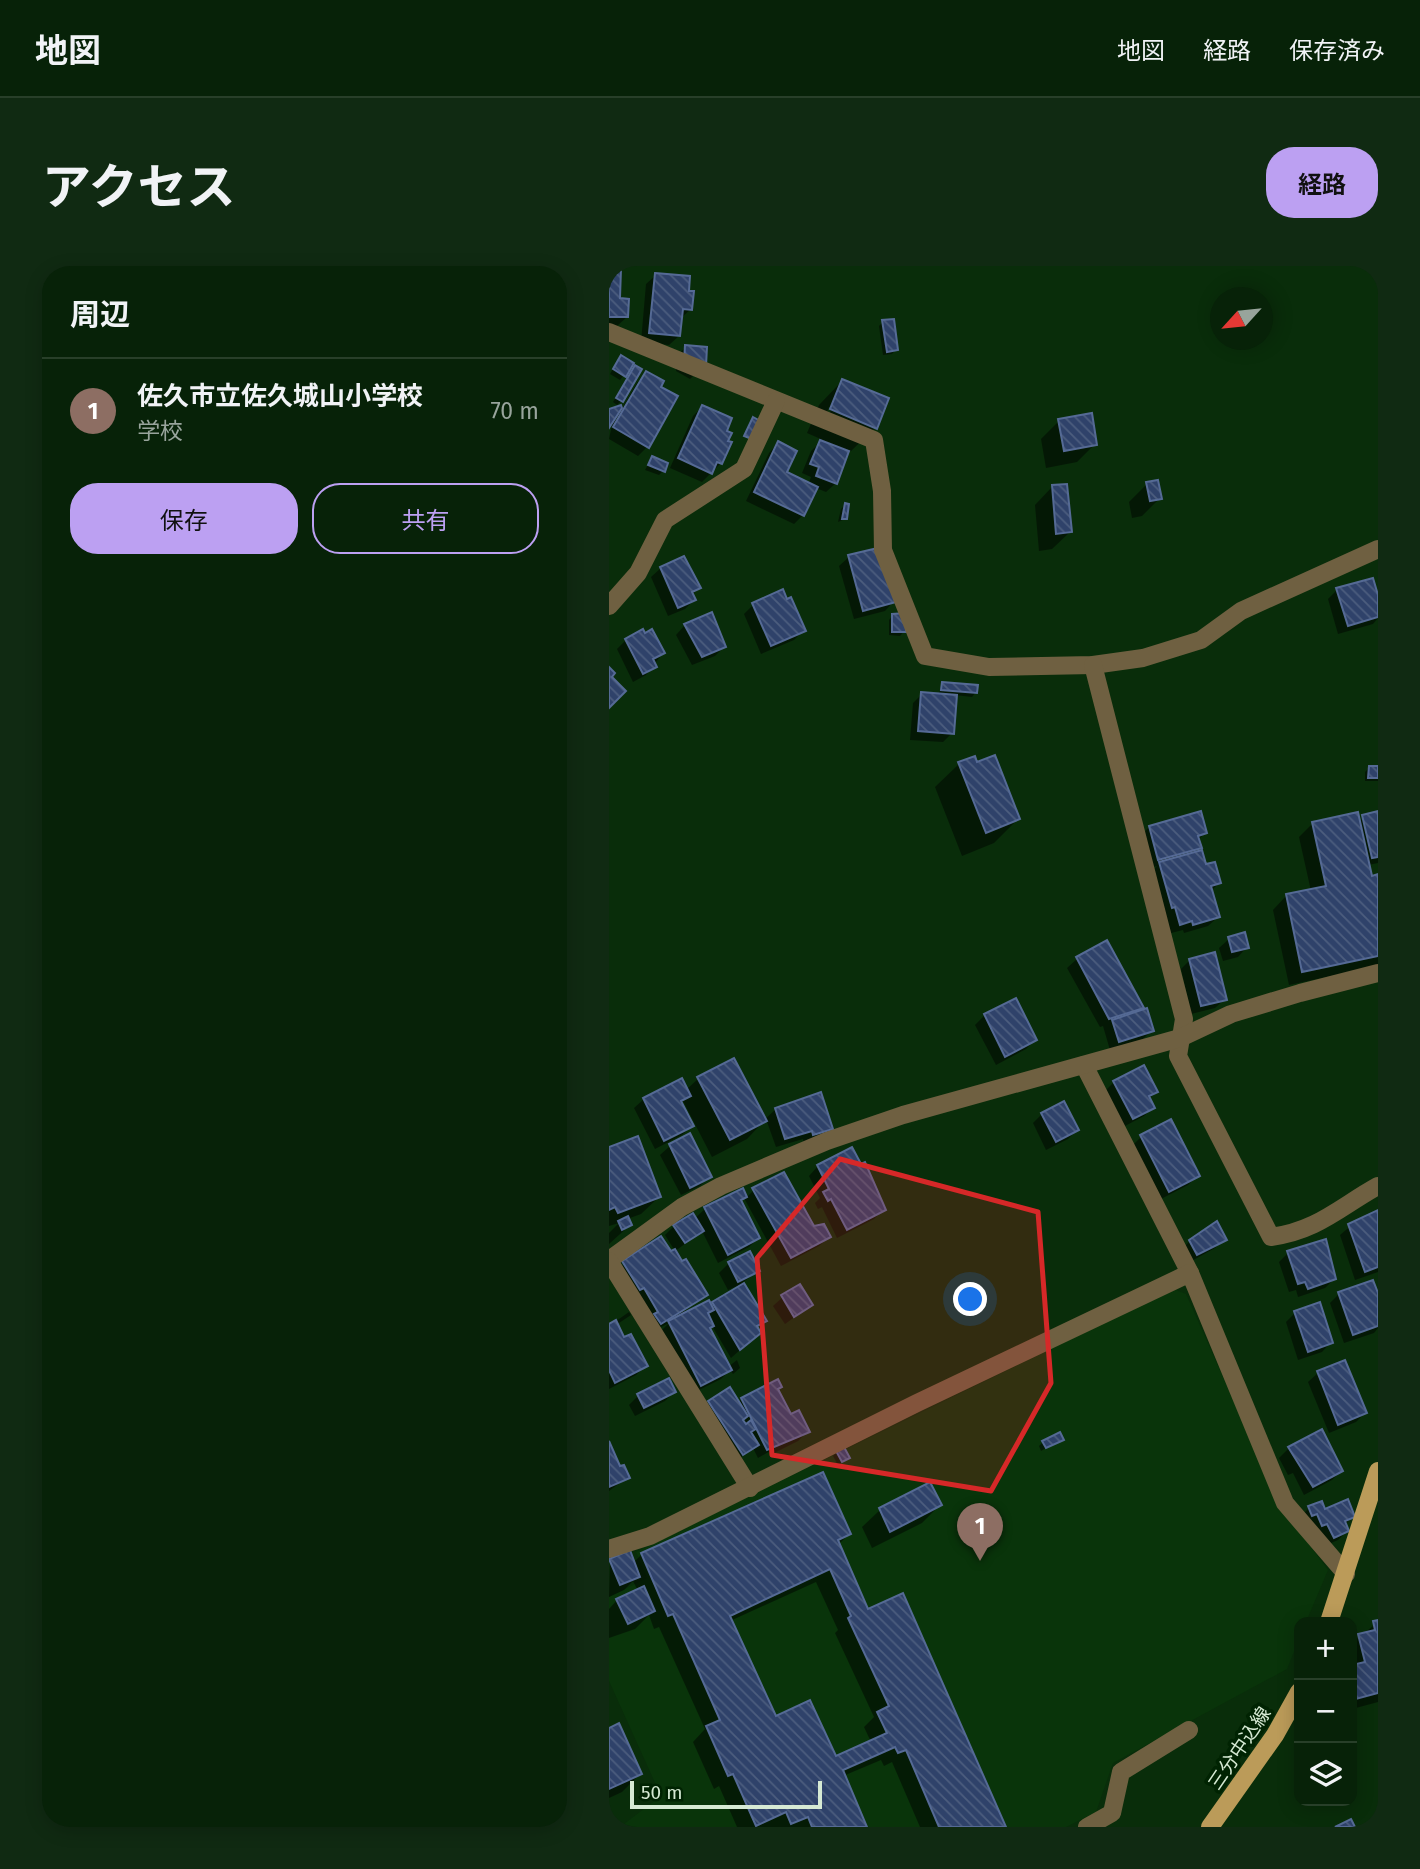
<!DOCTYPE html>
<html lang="ja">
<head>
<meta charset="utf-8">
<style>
  :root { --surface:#072208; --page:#102a12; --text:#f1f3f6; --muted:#98a49c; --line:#283f29; --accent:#bca0f2 }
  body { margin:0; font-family:"Fira Sans","Noto Sans JP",sans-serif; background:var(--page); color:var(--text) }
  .controls { position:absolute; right:21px; bottom:21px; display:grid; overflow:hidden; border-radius:14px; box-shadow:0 4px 18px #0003 }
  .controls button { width:63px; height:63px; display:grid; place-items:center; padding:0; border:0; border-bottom:2px solid var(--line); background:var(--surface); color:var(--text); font:35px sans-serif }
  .compass { position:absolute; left:601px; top:21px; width:63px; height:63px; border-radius:50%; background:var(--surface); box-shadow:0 4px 18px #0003; rotate:243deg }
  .scale { position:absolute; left:21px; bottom:18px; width:192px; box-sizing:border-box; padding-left:7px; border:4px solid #d6ead4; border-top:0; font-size:19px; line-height:24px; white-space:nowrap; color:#d6ead4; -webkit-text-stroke:5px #002302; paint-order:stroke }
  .you { position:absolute; left:362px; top:1034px; width:24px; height:24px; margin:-18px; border:5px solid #fff; border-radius:50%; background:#1a73e8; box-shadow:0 0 0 10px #1a73e833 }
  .badge { display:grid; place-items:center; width:46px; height:46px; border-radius:50%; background:var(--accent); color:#fff; font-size:23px; font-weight:700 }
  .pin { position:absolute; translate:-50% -58px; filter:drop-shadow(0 2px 4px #0008) }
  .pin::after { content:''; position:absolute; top:37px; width:24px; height:21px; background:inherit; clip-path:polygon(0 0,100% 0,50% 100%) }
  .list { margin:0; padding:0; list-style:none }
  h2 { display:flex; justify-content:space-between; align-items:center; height:91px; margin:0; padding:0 28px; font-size:30px }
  h2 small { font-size:23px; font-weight:400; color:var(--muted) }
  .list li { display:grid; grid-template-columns:46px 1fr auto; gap:21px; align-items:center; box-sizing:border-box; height:105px; padding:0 28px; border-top:2px solid var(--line) }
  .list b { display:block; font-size:26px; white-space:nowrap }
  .list p { margin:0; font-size:23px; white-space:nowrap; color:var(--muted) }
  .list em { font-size:23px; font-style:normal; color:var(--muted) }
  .actions { display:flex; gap:14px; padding:21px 28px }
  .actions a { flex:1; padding:16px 0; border:2px solid var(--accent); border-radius:28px; text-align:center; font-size:24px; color:var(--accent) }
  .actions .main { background:var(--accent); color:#111 }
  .icon { flex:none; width:38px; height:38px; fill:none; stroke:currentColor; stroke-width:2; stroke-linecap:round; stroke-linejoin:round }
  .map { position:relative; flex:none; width:769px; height:1561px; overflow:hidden; border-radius:28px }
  header { display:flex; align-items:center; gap:42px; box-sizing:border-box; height:98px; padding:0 35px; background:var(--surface); border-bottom:2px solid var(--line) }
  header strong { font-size:33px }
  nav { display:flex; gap:38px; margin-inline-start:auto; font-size:24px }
  .intro { display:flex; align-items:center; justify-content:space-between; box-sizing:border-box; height:168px; padding:0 42px }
  h1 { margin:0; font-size:49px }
  .button { padding:18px 32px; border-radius:28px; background:var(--accent); color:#111; font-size:24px; font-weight:700 }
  main { display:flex; gap:42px; padding:0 42px }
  aside { flex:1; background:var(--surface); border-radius:28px; box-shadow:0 4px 18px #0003 }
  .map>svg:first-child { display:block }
  .built { fill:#09340a }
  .shadow { fill:#0007; fill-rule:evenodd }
  .building { fill:url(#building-back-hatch); stroke:#556a95; stroke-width:2; fill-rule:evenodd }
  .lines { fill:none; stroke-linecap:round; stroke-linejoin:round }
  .minor { stroke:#6f6041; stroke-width:18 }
  .major { stroke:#bb9b59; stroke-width:18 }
  .marked { fill:#d62828; fill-opacity:0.2; stroke:#d62828; stroke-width:5; stroke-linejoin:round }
  .labels { text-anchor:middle; stroke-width:7; stroke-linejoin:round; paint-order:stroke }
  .street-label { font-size:19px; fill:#d6ead4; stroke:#002302 }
</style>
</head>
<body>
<header>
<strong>地図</strong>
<nav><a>地図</a><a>経路</a><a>保存済み</a></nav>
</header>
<div class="intro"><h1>アクセス</h1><a class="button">経路</a></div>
<main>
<aside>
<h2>周辺<small></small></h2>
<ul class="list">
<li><span class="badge" style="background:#8d6e63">1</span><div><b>佐久市立佐久城山小学校</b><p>学校</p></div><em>70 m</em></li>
</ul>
<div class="actions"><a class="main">保存</a><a>共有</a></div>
</aside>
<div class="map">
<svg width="769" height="1561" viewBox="0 0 769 1561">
  <defs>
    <pattern id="building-back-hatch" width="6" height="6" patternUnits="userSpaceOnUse" patternTransform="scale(1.75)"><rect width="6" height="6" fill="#2f426a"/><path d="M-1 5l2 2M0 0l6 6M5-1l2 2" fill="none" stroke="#4c5d7e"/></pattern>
  </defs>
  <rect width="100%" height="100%" fill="#092d0a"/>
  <path class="built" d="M564 1023 577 1028 671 1239 719 1304 697 1356H690V1373L678 1403 504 1497 487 1546 457 1561H11L52 1530 0 1415V1331L38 1312 27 1286Z"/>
  <g class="shadow">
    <path d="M0 4 18 51 8 60H0Z"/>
    <path d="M47 9 78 26 82 43 72 52 70 70 60 79 32 76 37 18Z"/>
    <path d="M274 56 287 83 283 88 274 89 270 60Z"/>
    <path d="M77 81 85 109 81 113 67 105V90Z"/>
    <path d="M8 96 23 98 11 114 1 108Z"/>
    <path d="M26 101 12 135 8 139 4 136Z"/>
    <path d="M37 107 38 181 29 190 0 173 3 159 0 161V145L6 155 28 117Z"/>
    <path d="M233 115 266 162 242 185 239 184 227 217 217 226 207 222 194 249 185 258 137 235 160 187 169 177 175 207 199 219 202 211 193 207 202 185 214 174 198 167 210 139ZM220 141H223L219 152 216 151Z"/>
    <path d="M93 141 115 166 117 175 112 197 93 216 61 202 84 150Z"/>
    <path d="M450 155 486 178 468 196 437 202 432 173Z"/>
    <path d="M43 192 54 205 50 209 36 204Z"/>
    <path d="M538 218 551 232 533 250 523 252 520 236Z"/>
    <path d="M443 221 461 266 443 283 430 285 426 239Z"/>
    <path d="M236 239V253L229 256 232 243Z"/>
    <path d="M240 291 285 335 276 345 245 353 230 300Z"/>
    <path d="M74 292 90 322 83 329 85 334 76 343 59 350 42 311 52 302Z"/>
    <path d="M728 324 769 335V352L764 358 729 368 719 333Z"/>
    <path d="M144 339 195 364 185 374 152 388 135 348Z"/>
    <path d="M284 349 295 365 291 370 280 369V354Z"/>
    <path d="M76 359 115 381 106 390 83 399 67 369Z"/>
    <path d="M17 374 54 387 37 409 24 416 8 383Z"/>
    <path d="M334 418 367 426 363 431 346 429 343 467 334 476 301 474 304 437 313 428 329 429Z"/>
    <path d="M350 498 409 553 385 577 353 590 326 521Z"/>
    <path d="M760 502H769V515H756V506Z"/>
    <path d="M769 547V597L759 599 762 612 769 610V700L680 719 664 644 677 630 702 625 690 571 704 557 750 555Z"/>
    <path d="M540 561 596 567 589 574 591 581 584 588 610 617 602 625 609 651 599 660 575 667 574 664 562 667 541 607 548 600 540 602 531 571Z"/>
    <path d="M620 673 638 681 629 691 614 695 610 682Z"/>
    <path d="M498 677 543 764 534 773 501 784 494 760 491 761 458 702 468 693Z"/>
    <path d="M581 694 616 733 606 742 582 748 572 703Z"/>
    <path d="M376 749 426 774 417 783 387 799 366 759Z"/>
    <path d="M90 812 155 854 167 843 222 862 213 871 195 877 194 873 167 881 157 853 138 873 103 891 74 835 72 838 82 860 73 869 46 883 25 842 35 833 77 824Z"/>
    <path d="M505 816 547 826 540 833 544 841 535 850 514 861 496 825Z"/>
    <path d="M433 848 468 864 459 873 437 884 424 857Z"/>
    <path d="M80 870 100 910 91 920 72 929 51 889 61 880Z"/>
    <path d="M532 871 588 910 579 919 550 934 523 880Z"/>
    <path d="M0 883 50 931 32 948 18 953 21 959 0 978V967L10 957 0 960Z"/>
    <path d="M209 900 275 943 265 953 228 972 213 941 209 943 206 937 211 932 200 910Z"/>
    <path d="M133 924 137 932 145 924 220 971 210 980 172 1000 135 932 131 936 149 972 140 981 109 997 93 965 65 986 97 1029 73 1047 75 1049 101 1040 130 1022 128 1020 119 1024 110 1007 120 997 149 1005 133 1017 155 1054 147 1063 150 1067 122 1092 103 1060 100 1063 119 1101 128 1094 131 1102 124 1108 121 1104 112 1113 82 1128 51 1066 60 1057 42 1066 5 1005 52 973 61 988 66 985 56 969 65 960 85 953 96 943Z"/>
    <path d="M769 946V1006L746 1014 731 969 751 952Z"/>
    <path d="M615 973 606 982 579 997 572 984 581 975Z"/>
    <path d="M679 987 725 1013 716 1022 689 1031 687 1024 680 1026 670 996Z"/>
    <path d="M730 1028 769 1033V1062L765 1067 735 1077 721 1037Z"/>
    <path d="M174 1031 202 1039 176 1058 164 1040Z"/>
    <path d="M20 1046 22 1049 7 1059 14 1074 36 1100 27 1109 0 1123V1060Z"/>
    <path d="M686 1047 722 1076 713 1086 689 1094 677 1056Z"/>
    <path d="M709 1107 756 1147 747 1156 720 1167 699 1116Z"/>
    <path d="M167 1124 181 1151 199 1165 189 1175 163 1188 161 1185 149 1192 144 1182 124 1197 91 1146 100 1137H129L133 1133Z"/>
    <path d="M65 1126 56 1135 26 1150 20 1139 29 1130Z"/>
    <path d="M712 1166 732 1205 723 1214 695 1229 684 1207 679 1209 670 1192 680 1182Z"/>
    <path d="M452 1173 432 1185 430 1180 434 1176Z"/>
    <path d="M0 1180 10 1203 19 1211 0 1225Z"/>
    <path d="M228 1186 239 1192 229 1199 224 1190Z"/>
    <path d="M320 1218 331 1239 313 1257 263 1282 253 1261 271 1244Z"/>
    <path d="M700 1242 715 1245 744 1250 736 1259 738 1265 729 1274 715 1280 691 1251Z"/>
    <path d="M240 1268 229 1279 258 1345 395 1561H311L283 1496 275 1500 272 1494 234 1510 256 1561H128L110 1520 105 1523 84 1476 96 1463 50 1361 45 1363 40 1349 26 1363 0 1372V1343L8 1334 29 1325 24 1315 15 1324 0 1331 1 1294 24 1297 33 1288ZM207 1316 229 1364 226 1367 265 1451 255 1461 262 1476 226 1493 166 1452 121 1355Z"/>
    <path d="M769 1356V1436L743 1443V1377Z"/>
    <path d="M0 1464 31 1508 13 1526 0 1532Z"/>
  </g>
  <g class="building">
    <path d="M0 3H12L11 32 20 33 19 51H0Z"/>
    <path d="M46 7 81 10 80 25H85L83 44 74 43 71 70 40 67Z"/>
    <path d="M285 53 289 84 278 86 273 54Z"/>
    <path d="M76 79 98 81 97 100 75 96Z"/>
    <path d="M12 89 25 97 17 111 4 103Z"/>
    <path d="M26 99 33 103 14 136 7 132Z"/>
    <path d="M37 105 55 115 52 121 69 130 40 182 4 161Z"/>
    <path d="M233 113 280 132 268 163 221 143Z"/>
    <path d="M12 139 13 142 0 162V143Z"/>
    <path d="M93 139 123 152 118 165 123 167 119 175 123 176 113 198 108 196 103 208 69 192Z"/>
    <path d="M483 147 488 179 455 185 449 153Z"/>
    <path d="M144 151 153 156 145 174 135 170Z"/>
    <path d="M211 174 240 185 228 218 207 210 210 201 201 198Z"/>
    <path d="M169 175 188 185 178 206 209 221 195 250 145 226Z"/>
    <path d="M43 190 59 197 56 206 39 199Z"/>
    <path d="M549 214 553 233 541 235 537 216Z"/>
    <path d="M458 218 463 266 447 268 443 219Z"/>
    <path d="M236 237 240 238 238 253H233Z"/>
    <path d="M273 281 287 336 254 345 239 289Z"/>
    <path d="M75 290 92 322 83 326 87 334 69 342 51 301Z"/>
    <path d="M764 312 769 329V351L739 360 727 322Z"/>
    <path d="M174 323 178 333 182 331 197 365 162 380 143 337Z"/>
    <path d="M103 346 117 381 93 391 75 358Z"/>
    <path d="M297 347V366H283V348Z"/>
    <path d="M34 363 36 367 43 363 56 387 44 393 48 401 34 408 16 373Z"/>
    <path d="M0 401 6 407 3 411 17 425 0 442Z"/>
    <path d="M333 416 369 419 368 427 332 424Z"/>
    <path d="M312 426 348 429 345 468 309 465Z"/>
    <path d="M386 489 411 553 377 567 349 496 366 490 368 496Z"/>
    <path d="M760 500H769V512H759Z"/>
    <path d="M592 545 598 567 589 570 593 582 549 594 540 560Z"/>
    <path d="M769 545V591L763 592 753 549Z"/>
    <path d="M749 546 763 610 769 608V690L693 706 677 628 717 620 703 556Z"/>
    <path d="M593 584 597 598 606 596 612 617 602 620 611 651 584 659 583 655 571 659 566 641 563 642 550 596Z"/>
    <path d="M636 666 640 682 623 686 619 671Z"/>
    <path d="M498 674 535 742 500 753 467 691Z"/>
    <path d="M606 686 618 734 592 740 580 693Z"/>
    <path d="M407 732 428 774 396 791 375 748Z"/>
    <path d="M538 742 545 765 510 776 503 754Z"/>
    <path d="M125 792 158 855 121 874 88 811Z"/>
    <path d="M535 799 549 826 540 830 546 842 524 853 504 815Z"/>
    <path d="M73 812 82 830 72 835 85 860 55 875 34 832Z"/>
    <path d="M212 826 224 863 204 869 203 865 176 873 166 842Z"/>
    <path d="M455 835 470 864 447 876 432 847Z"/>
    <path d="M562 853 591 910 560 926 531 869Z"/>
    <path d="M81 867 103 911 81 922 60 878Z"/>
    <path d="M29 870 52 931 9 947 6 941 0 944V881Z"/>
    <path d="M243 881 252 898 256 896 277 944 238 964 222 933 219 935 214 926 220 923 208 899Z"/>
    <path d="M175 906 205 960 215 958 222 971 182 992 143 922Z"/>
    <path d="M134 922 138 931 132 934 151 972 119 989 95 941Z"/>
    <path d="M769 944V1001L756 1006 739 958Z"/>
    <path d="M84 947 95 965 76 977 64 959Z"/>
    <path d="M19 950 23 959 13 964 9 955Z"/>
    <path d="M608 955 618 974 588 989 580 974Z"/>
    <path d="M52 970 62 985 66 983 73 995 77 993 99 1029 52 1058 45 1048 49 1046 35 1022 31 1024 13 995Z"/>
    <path d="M717 973 727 1013 699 1023 696 1016 689 1018 678 985Z"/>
    <path d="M141 985 151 1005 129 1016 119 996Z"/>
    <path d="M764 1014 769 1027V1060L744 1069 729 1026Z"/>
    <path d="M135 1017 158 1055 148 1060 152 1067 131 1084 103 1036Z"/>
    <path d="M191 1018 204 1039 185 1051 172 1029Z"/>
    <path d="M100 1034 105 1044 99 1047 105 1060 101 1062 123 1104 92 1120 59 1055Z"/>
    <path d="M711 1036 724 1077 699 1086 685 1045Z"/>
    <path d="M7 1054 15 1071 22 1068 39 1100 6 1117 0 1104V1058Z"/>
    <path d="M736 1094 758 1147 729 1159 708 1105Z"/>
    <path d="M60 1112 67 1126 35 1142 28 1128Z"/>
    <path d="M169 1113 173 1121 169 1123 182 1148 190 1144 201 1166 158 1184 132 1132Z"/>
    <path d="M121 1121 139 1150 134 1154 137 1158 142 1154 147 1163 142 1166 150 1179 134 1189 99 1135Z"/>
    <path d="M713 1163 734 1205 704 1221 679 1181Z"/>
    <path d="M451 1166 455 1174 437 1182 433 1175Z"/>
    <path d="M0 1175 11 1200 15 1199 21 1212 0 1221Z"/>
    <path d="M235 1181 241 1192 233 1196 227 1185Z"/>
    <path d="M214 1206 242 1268 229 1274 259 1343 294 1327 397 1561H330L297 1484 289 1487 286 1481 234 1504 258 1561H203L199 1551 182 1558 177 1546 147 1560 124 1508 119 1510 97 1460 111 1454 64 1348 59 1350 32 1287ZM221 1303 242 1350 239 1352 280 1440 268 1446 278 1467 227 1490 201 1434 167 1450 121 1350Z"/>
    <path d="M321 1216 333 1239 281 1266 270 1242Z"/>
    <path d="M739 1233 746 1251 736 1255 740 1265 725 1272 718 1258 713 1260 708 1248 703 1250 699 1240 713 1235 716 1243Z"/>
    <path d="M21 1284 31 1311 11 1319 0 1293Z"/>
    <path d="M35 1320 46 1345 19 1358 7 1333Z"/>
    <path d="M769 1354V1427L743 1434V1399L756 1396 749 1368 766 1364 764 1355Z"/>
    <path d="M10 1457 33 1508 0 1523V1462Z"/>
    <path d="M742 1553 746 1561H726Z"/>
  </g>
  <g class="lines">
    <g class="minor">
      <path d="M0 66 265 174 273 225 274 284 316 390 380 401 484 399 534 392 592 374 632 345 769 283"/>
      <path d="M0 340 29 307 56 254 135 203 167 135"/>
      <path d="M484 399 575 753 569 790 662 971C708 965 731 941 769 920"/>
      <path d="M475 799 581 1007"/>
      <path d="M0 994 73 941 112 920 218 875 294 849 571 772 622 748 691 727 769 707"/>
      <path d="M0 995 141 1222"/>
      <path d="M0 1283 41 1270 308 1137 581 1007 676 1237 737 1308"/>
      <path d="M478 1561 503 1547 512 1506 580 1464"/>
    </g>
    <g class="major">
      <path d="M720 1356 769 1205"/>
      <path d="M601 1561 666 1469 690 1426"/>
    </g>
  </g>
  <path class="marked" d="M231 893 429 946 442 1117 382 1225 163 1189 148 992Z"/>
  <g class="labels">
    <g class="street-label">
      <text transform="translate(630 1482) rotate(-56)" y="7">三分中込線</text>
    </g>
  </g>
</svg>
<div class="controls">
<button>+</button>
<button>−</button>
<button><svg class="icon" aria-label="layers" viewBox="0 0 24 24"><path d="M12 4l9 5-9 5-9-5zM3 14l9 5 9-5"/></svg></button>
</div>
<svg class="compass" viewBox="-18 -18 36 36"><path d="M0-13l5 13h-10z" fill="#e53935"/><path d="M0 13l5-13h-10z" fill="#98a49c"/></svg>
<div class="scale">50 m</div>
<div class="you"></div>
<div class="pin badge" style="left:371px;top:1295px;background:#8d6e63">1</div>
</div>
</main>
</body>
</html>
